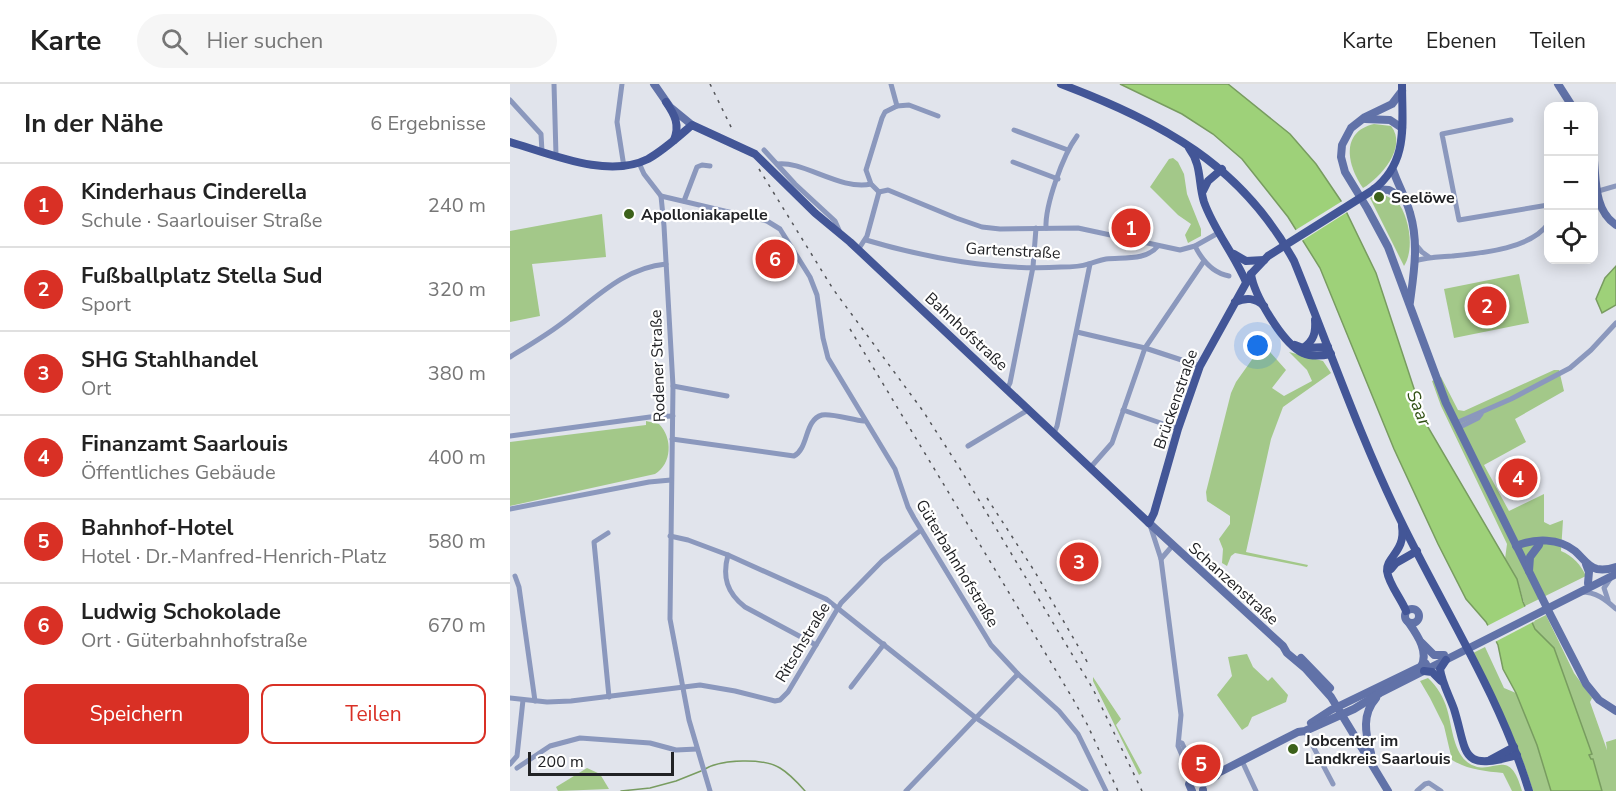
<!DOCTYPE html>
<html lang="de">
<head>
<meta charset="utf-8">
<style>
  :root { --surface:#fff; --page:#f6f6f6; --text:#222; --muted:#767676; --line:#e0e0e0; --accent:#d93025 }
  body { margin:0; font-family:"Nunito Sans",sans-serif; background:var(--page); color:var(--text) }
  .controls { position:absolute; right:18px; top:18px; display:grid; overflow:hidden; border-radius:12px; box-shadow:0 3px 15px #0003 }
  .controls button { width:54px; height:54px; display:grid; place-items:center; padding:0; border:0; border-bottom:2px solid var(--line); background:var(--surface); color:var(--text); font:30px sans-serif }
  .scale { position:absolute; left:18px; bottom:15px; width:146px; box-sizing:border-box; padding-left:6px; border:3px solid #212225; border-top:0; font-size:16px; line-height:21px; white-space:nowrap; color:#212225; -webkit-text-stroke:4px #fff; paint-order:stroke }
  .you { position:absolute; left:748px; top:262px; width:21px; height:21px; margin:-15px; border:4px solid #fff; border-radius:50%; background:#1a73e8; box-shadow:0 0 0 9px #1a73e833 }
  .badge { display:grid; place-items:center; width:39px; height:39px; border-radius:50%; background:var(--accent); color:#fff; font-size:20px; font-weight:700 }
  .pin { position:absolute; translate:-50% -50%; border:3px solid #fff; box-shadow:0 2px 6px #0006 }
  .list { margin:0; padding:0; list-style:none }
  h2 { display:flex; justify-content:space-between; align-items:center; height:78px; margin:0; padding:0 24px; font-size:26px }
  h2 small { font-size:20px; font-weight:400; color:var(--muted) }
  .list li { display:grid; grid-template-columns:39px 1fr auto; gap:18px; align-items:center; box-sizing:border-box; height:84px; padding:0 24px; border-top:2px solid var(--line) }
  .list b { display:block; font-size:22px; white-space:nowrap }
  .list p { margin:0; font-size:20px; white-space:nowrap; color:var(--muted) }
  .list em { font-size:20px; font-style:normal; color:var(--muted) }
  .actions { display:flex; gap:12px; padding:18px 24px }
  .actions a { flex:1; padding:14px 0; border:2px solid var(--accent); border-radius:12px; text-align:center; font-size:21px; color:var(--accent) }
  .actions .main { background:var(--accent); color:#fff }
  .icon { flex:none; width:33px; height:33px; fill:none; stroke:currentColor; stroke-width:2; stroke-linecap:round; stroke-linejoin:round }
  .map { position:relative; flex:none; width:1106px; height:707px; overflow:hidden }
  header { display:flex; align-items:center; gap:36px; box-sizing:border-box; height:84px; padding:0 30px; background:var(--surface); border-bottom:2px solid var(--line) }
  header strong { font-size:28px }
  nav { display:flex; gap:33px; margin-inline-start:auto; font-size:21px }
  .search { width:420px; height:54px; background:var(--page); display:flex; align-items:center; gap:15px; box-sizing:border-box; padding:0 21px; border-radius:33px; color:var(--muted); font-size:22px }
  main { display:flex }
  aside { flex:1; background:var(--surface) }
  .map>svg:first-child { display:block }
  .green { fill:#a3c889 }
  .water { fill:#9ed179; stroke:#789c60; stroke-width:1.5 }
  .pier { fill:#e1e4ec }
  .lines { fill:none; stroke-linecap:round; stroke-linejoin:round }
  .stream { stroke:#789c60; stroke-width:1.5 }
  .street { stroke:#8b98bd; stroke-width:5 }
  .secondary { stroke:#6172a8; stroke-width:8 }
  .primary { stroke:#435697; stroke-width:8 }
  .rail { stroke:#55565a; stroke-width:1.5; stroke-dasharray:3 6; stroke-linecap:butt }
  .poi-dot { fill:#3c611a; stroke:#fff; stroke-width:2 }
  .labels { text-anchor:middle; stroke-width:4.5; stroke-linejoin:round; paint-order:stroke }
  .poi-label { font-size:16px; font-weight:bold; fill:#212225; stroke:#fff; text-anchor:start }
  .street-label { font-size:16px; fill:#212225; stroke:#fff }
  .water-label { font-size:18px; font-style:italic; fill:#315014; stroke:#fff }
</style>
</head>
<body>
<header>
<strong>Karte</strong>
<div class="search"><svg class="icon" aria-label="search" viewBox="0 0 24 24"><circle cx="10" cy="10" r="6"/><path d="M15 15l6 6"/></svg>Hier suchen</div>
<nav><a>Karte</a><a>Ebenen</a><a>Teilen</a></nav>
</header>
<main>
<aside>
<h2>In der Nähe<small>6 Ergebnisse</small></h2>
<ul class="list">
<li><span class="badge">1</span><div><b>Kinderhaus Cinderella</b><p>Schule · Saarlouiser Straße</p></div><em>240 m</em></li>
<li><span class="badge">2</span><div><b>Fußballplatz Stella Sud</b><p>Sport</p></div><em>320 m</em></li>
<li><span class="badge">3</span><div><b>SHG Stahlhandel</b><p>Ort</p></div><em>380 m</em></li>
<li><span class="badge">4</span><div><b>Finanzamt Saarlouis</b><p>Öffentliches Gebäude</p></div><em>400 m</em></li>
<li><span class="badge">5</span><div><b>Bahnhof-Hotel</b><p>Hotel · Dr.-Manfred-Henrich-Platz</p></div><em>580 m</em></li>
<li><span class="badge">6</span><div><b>Ludwig Schokolade</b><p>Ort · Güterbahnhofstraße</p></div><em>670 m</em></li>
</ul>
<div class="actions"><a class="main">Speichern</a><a>Teilen</a></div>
</aside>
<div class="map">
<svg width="1106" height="707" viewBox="0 0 1106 707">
  <rect width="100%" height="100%" fill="#e1e4ec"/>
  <g class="green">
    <path d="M864 40 881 42C898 63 870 94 853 104 838 83 829 48 864 40Z"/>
    <path d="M663 74 668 78 674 90 677 110 691 145V152L678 159 675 151 681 140 668 131 640 103 659 75Z"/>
    <path d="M872 110 887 117C899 132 905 165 894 182L860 114 866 111Z"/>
    <path d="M92 130 96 173 22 180 30 232 0 238V147Z"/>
    <path d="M1009 190 1019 239 944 254 934 205Z"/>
    <path d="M753 260 776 286 762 304 774 312 802 297 797 286 779 268 813 277 821 289 773 323 761 355 736 468 798 481 797 483 725 469 721 472 717 482 712 479 713 465 709 455 720 440V432L697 417 696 408 721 309 726 298Z"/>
    <path d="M1044 286H1049L1054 307 1005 335 1016 358 974 381 999 427 1034 410V438L1040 441 1053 436 1051 467C1063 472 1071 481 1076 492L1015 522 1007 495 995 475 997 460 931 322 922 297 931 293 948 326 954 327Z"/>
    <path d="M136 337 149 340C163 354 162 380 145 390L0 422V358L136 341Z"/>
    <path d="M1036 531 1064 589 1082 614 1080 618 1097 666 1096 658 1106 655V707H1092L1083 675H1081L1079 671 1082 670 1044 565 1025 545 1022 538Z"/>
    <path d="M975 563 994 604 1006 609 1027 661 1041 707H1023C1008 658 986 614 963 569Z"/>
    <path d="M737 570 743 583 758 597 762 593 778 611 776 618 742 633 738 642 732 646 707 611 722 592 718 573Z"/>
    <path d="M583 593 611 635 606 641 632 689 629 691 583 597Z"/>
    <path d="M918 594C927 602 934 614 937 625 942 642 943 665 956 677 981 698 998 657 1012 707H1002L993 689C974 687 959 686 942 676L934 642 920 614 910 597Z"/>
    <path d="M77 684 90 690 99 705 48 707 46 703Z"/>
  </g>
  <g class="water">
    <path d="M610 0H718L780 50 806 80 831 117 866 189 915 338 1007 495 1013 518 1025 545 1044 564 1082 670 1079 671 1081 675H1083L1092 707H1041L1027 661 1006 609 993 585 988 561 976 538 956 515 928 460 884 365 810 184 778 133 732 75 703 50 672 30Z"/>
    <path d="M1106 182V221L1092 229 1086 215 1095 194Z"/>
  </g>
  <g class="pier">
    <path d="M834 116 839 127 790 158 784 147Z"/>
    <path d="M1018 521 1025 537 983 559 975 543Z"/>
  </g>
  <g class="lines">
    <g class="stream">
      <path d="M195 685C212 675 254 674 270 684 280 690 288 699 295 707"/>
      <path d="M111 707 140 704 166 697 191 687"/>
    </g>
    <g class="street">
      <path d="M44 0 46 71"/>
      <path d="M112 0 107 38 114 83"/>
      <path d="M0 16 31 50 32 68"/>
      <path d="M387 22 399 21 428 32"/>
      <path d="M1001 36 932 50 949 136 1038 121"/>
      <path d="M504 46 558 66"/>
      <path d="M254 66 285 100 325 137 329 146"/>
      <path d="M503 78 548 95"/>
      <path d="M129 79 134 90 151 112 154 142 163 302 160 535 179 636 200 707"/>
      <path d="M267 80C292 76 331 107 361 100"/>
      <path d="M369 108 378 106 446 134 472 143 490 145 568 144 670 166 685 162 710 148"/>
      <path d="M369 108 361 100 356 86 372 34 375 28 387 22 381 0"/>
      <path d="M1085 108 1106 102"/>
      <path d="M151 112 257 137 270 145 300 193 307 211 313 254 318 274 385 385 398 423 404 434 481 561 508 590 549 627 568 650 596 707"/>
      <path d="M174 117 187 83 192 81 200 82"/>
      <path d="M536 144C535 121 553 71 567 52"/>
      <path d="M356 156C416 174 488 187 551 183 559 183 570 183 578 180 584 179 589 176 596 175 613 173 636 177 648 162"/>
      <path d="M906 161 912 168 919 173"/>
      <path d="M685 162C692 176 703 189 719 192"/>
      <path d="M348 166 357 152 369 108"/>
      <path d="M905 177C917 173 929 173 942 172 972 169 1020 165 1038 140"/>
      <path d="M567 248 635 264 690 282"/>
      <path d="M0 273C18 262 35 252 51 240 85 215 113 184 156 180"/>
      <path d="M163 302 217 312"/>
      <path d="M497 305 500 299 523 183 526 144"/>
      <path d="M613 326 668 345"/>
      <path d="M946 339 1001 315 1060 284 1081 266 1106 239"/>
      <path d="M948 344 968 334 971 330"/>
      <path d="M544 349 547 342 580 180"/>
      <path d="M0 352 140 333 163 332"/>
      <path d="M162 355 284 372C299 364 294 336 312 331 321 329 343 336 354 337"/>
      <path d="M458 362 518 326"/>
      <path d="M580 384 602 359 635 264 694 177"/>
      <path d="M0 425 139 398 161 396"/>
      <path d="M640 441 651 475 671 631 668 662 682 694"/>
      <path d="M98 449 84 458 99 613"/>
      <path d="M160 452 178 456 218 471 316 515 466 634 576 707"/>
      <path d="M218 471C212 493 217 509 235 523L306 561"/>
      <path d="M651 475 663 461"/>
      <path d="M5 492 9 503 25 617"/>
      <path d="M1071 508C1086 508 1095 515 1106 525"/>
      <path d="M1098 516 1094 504 1100 495"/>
      <path d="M341 603 374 560"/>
      <path d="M0 614 37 618 61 617 190 601 225 607 265 617 270 616 278 608 331 519 372 477 411 446"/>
      <path d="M795 647 823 700"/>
      <path d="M669 658 672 659 687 693"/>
      <path d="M732 677 746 707"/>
      <path d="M0 680 7 672 13 616"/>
      <path d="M7 684 40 662 70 654 140 659 166 666 187 665"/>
      <path d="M396 707 508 590"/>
      <path d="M907 707 915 700 919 699 931 707"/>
    </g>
    <g class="secondary">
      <path d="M144 0 160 23 182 41"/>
      <path d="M1048 0 1062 22"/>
      <path d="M892 7 882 20 855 33 841 44 832 61 831 73 835 88 857 124 878 163 936 319 1041 532 1076 600 1089 616 1106 627"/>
      <path d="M855 35 880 36 892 44"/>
      <path d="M1084 76C1086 99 1085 127 1106 141"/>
      <path d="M883 86C888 101 896 114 900 129 909 159 904 188 900 218"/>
      <path d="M864 105 879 106 893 114"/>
      <path d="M639 439 773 562 777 569 796 585 821 613 878 707"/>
      <path d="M1006 462C1025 454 1049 454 1065 467 1072 473 1078 483 1087 485 1093 486 1100 485 1106 483"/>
      <path d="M1076 480 1079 488 1078 499"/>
      <path d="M1019 487 1020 473 1029 461"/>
      <circle cx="902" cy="532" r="7"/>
      <path d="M899 539C908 552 919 568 911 583"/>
      <path d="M912 559 924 571H934"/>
      <path d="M791 574 820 604"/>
      <path d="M801 639 821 626 916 580"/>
      <path d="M861 669C855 649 852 630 866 614"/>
      <path d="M694 699 706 692 708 689 788 648 795 647 844 625 870 609 1106 490"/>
      <path d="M693 706V707"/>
      <path d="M682 707 679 700 682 694H690L694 699"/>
    </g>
    <g class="primary">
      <path d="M551 0C651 38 731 80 784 177 819 263 849 351 890 435 933 524 990 612 1019 707"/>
      <path d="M156 18C165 31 170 41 164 56"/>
      <path d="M0 58C41 70 98 95 138 75 154 66 168 53 182 41L245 70 305 129 340 158 639 439 644 429 668 345 690 282 741 190 758 172 863 106C899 78 892 41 892 0"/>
      <path d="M679 64C692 81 688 99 694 118 704 146 724 170 736 198"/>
      <path d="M693 107 698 97 712 85"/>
      <path d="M724 170 736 177 754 176"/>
      <path d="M741 190C744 211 773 260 793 269 802 273 811 272 821 270"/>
      <path d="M725 218C737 213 745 214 754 222"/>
      <path d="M785 261 793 264C804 257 806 248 805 236"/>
      <path d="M793 264 818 263"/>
      <path d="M892 442C896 467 876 473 877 487 879 501 891 514 896 527"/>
      <path d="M881 485 886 479 907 467"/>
      <path d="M936 576 930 585C932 599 939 611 944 625 958 670 949 688 1007 671"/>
      <path d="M914 587 922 588 931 597"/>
      <path d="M980 676 1004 663"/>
    </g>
    <g class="rail">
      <path d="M200 0 222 45"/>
      <path d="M249 85 323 205 413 327 449 383 583 605 632 707"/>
      <path d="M340 245 563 615 577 640 608 707"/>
      <path d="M477 414 525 488 579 581"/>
    </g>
  </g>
  <g class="poi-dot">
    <circle cx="869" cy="113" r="6"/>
    <circle cx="119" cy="130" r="6"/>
    <circle cx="783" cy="665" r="6"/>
  </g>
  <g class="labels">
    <g class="poi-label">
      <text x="881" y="119">Seelöwe</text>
      <text x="131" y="136">Apolloniakapelle</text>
      <text x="795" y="662">Jobcenter im<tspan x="795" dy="18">Landkreis Saarlouis</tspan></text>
    </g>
    <g class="street-label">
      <text transform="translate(503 166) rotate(3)" y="6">Gartenstraße</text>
      <text transform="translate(457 247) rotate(43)" y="6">Bahnhofstraße</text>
      <text transform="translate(147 282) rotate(-92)" y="6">Rodener Straße</text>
      <text transform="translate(665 315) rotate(-71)" y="6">Brückenstraße</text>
      <text transform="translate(448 479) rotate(59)" y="6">Güterbahnhofstraße</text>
      <text transform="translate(724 499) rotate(42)" y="6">Schanzenstraße</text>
      <text transform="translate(292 558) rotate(-59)" y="6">Ritschstraße</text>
    </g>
    <g class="water-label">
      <text transform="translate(909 324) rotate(68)" y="6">Saar</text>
    </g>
  </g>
</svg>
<div class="controls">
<button>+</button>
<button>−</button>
<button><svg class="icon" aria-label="locate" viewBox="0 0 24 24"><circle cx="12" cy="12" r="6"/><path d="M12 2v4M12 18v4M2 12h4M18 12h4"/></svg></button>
</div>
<div class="scale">200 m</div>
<div class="you"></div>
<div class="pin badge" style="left:621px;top:144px">1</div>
<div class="pin badge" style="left:977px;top:222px">2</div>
<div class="pin badge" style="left:569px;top:478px">3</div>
<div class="pin badge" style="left:1008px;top:394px">4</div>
<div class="pin badge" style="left:691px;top:680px">5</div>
<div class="pin badge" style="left:265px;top:175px">6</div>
</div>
</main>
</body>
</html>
